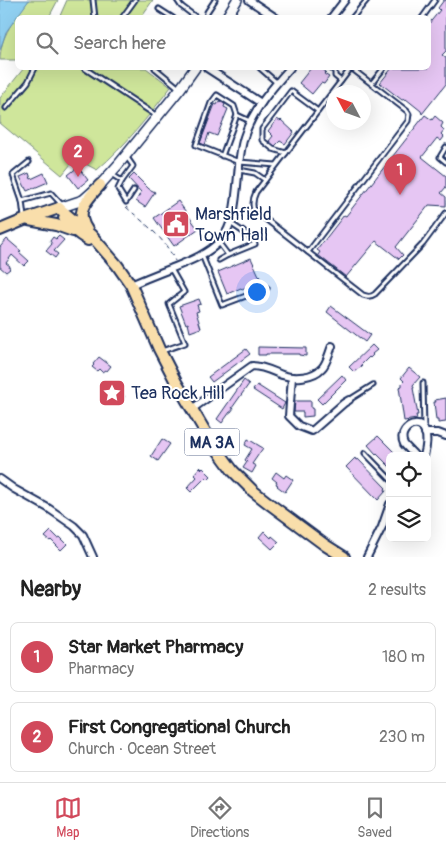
<!DOCTYPE html>
<html lang="en">
<head>
<meta charset="utf-8">
<style>
  :root { --surface:#fff; --page:#f2f2f2; --text:#222; --muted:#767676; --line:#e0e0e0; --accent:#d1495b }
  body { margin:0; font-family:Pangolin,sans-serif; background:var(--page); color:var(--text) }
  .controls { position:absolute; right:15px; bottom:15px; display:grid; overflow:hidden; border-radius:8px; box-shadow:0 5px 20px #0002 }
  .controls button { width:45px; height:45px; display:grid; place-items:center; padding:0; border:0; border-bottom:1px solid var(--line); background:var(--surface); color:var(--text); font:25px sans-serif }
  .compass { position:absolute; left:326px; top:85px; width:45px; height:45px; border-radius:50%; background:var(--surface); box-shadow:0 5px 20px #0002; rotate:311deg }
  .you { position:absolute; left:256px; top:291px; width:18px; height:18px; margin:-12px; border:4px solid #fff; border-radius:50%; background:#1a73e8; box-shadow:0 0 0 8px #1a73e833 }
  .badge { display:grid; place-items:center; width:32px; height:32px; border-radius:50%; background:var(--accent); color:#fff; font-size:16px; font-weight:700 }
  .pin { position:absolute; translate:-50% -41px; filter:drop-shadow(0 1px 2px #0008) }
  .pin::after { content:''; position:absolute; top:26px; width:18px; height:15px; background:inherit; clip-path:polygon(0 0,100% 0,50% 100%) }
  .list { margin:0; padding:0; list-style:none }
  h2 { display:flex; justify-content:space-between; align-items:center; height:65px; margin:0; padding:0 20px; font-size:21px }
  h2 small { font-size:16px; font-weight:400; color:var(--muted) }
  .list li { display:grid; grid-template-columns:32px 1fr auto; gap:15px; align-items:center; box-sizing:border-box; height:70px; margin:0 10px 10px; padding:0 10px; border:1px solid var(--line); border-radius:8px }
  .list b { display:block; font-size:19px; white-space:nowrap }
  .list p { margin:0; font-size:16px; white-space:nowrap; color:var(--muted) }
  .list em { font-size:16px; font-style:normal; color:var(--muted) }
  .icon { flex:none; width:28px; height:28px; fill:none; stroke:currentColor; stroke-width:2; stroke-linecap:round; stroke-linejoin:round }
  .map { position:relative; flex:none; width:446px; height:557px; overflow:hidden }
  .search { position:absolute; background:var(--surface); box-shadow:0 5px 20px #0002; left:15px; right:15px; top:15px; height:55px; display:flex; align-items:center; gap:12px; box-sizing:border-box; padding:0 18px; border-radius:8px; color:var(--muted); font-size:19px }
  .sheet { height:225px; background:var(--surface) }
  nav { display:flex; justify-content:space-around; align-items:center; box-sizing:border-box; height:70px; border-top:1px solid var(--line); background:var(--surface); font-size:14px; color:var(--muted) }
  nav a { display:grid; justify-items:center; gap:2px }
  nav .on { color:var(--accent) }
  .map>svg:first-child { display:block }
  .green { fill:#cfe69b; stroke:#758a7c }
  .water { fill:#90d0f1; stroke:#6190b6 }
  .building { fill:#e6c6f3; stroke:#1b2f5e }
  .lines { fill:none; stroke-linecap:round; stroke-linejoin:round }
  .service-casing { stroke:#1b2f5e; stroke-width:7 }
  .minor-casing { stroke:#1b2f5e; stroke-width:10 }
  .secondary-casing { stroke:#1b2f5e; stroke-width:12 }
  .primary-casing { stroke:#1b2f5e; stroke-width:14 }
  .path { stroke:#1b2f5e; stroke-width:1; stroke-dasharray:5 4; stroke-linecap:butt }
  .service { stroke:#fff; stroke-width:3 }
  .minor { stroke:#fff; stroke-width:6 }
  .secondary { stroke:#fff; stroke-width:9 }
  .primary { stroke:#f9deab; stroke-width:10 }
  .labels { text-anchor:middle; stroke-width:4; stroke-linejoin:round; paint-order:stroke }
  .shield { fill:#fff; stroke:#5f6d8e; stroke-width:1 }
  .shield-label { font-size:16px; font-weight:bold; fill:#1b2f5e }
  .poi-label { font-size:18px; fill:#1b2f5e; stroke:#fff; text-anchor:start }
</style>
</head>
<body>
<div class="map">
<svg width="446" height="557" viewBox="0 0 446 557">
  <rect width="100%" height="100%" fill="#fff"/>
  <filter id="ink" filterUnits="userSpaceOnUse"><feTurbulence type="fractalNoise" baseFrequency=".02" numOctaves="2"/><feDisplacementMap in="SourceGraphic" scale="10" xChannelSelector="R" yChannelSelector="G"/><feConvolveMatrix kernelMatrix="1 2 1 2 8 2 1 2 1" color-interpolation-filters="sRGB"/></filter>
  <g filter="url(#ink)">
    <g class="green">
      <path d="M29 0H58L49 17 18 18 17 60H0C0 36 15 18 29 0Z"/>
      <path d="M67 0H153L141 17 59 18Z"/>
      <path d="M24 68H146L171 87C147 118 126 145 97 170L78 160 71 164 62 175 0 123V98Z"/>
    </g>
    <path class="water" d="M0 0H29L6 32 0 50Z"/>
    <g class="building">
      <path d="M444 0H446V51L442 55 446 58V84L422 114 421 111 406 99 402 100 380 83 392 68H428V25L440 10 438 8Z"/>
      <path d="M311 68H321L326 72 324 74 329 77 324 84 321 83 312 94 299 83Z"/>
      <path d="M219 101 225 104 224 107 228 109 217 136 209 133 205 145 200 143 215 104 217 105Z"/>
      <path d="M425 115 432 120 435 116 443 123 441 127 444 130 441 134 444 137 441 141 437 138 422 157 446 176V187L441 193 446 197V206L429 205 396 247 403 255 399 259 376 241 346 277 318 255 320 252 317 250 344 215 346 216Z"/>
      <path d="M277 119 280 121 281 120 294 132 285 144 280 141 275 146 269 141 273 136 268 131Z"/>
      <path d="M78 167 88 180 78 188 68 175Z"/>
      <path d="M29 173 31 179 44 173 48 182 27 191 20 177Z"/>
      <path d="M134 174 149 189 155 192 145 207 136 201 141 192 129 179Z"/>
      <path d="M178 201 198 229 174 246 154 218Z"/>
      <path d="M59 236 64 240 54 251 58 254 55 258 46 251 52 244 50 241 53 237 56 239Z"/>
      <path d="M7 239 21 251 19 252 29 261 24 266 12 255 6 263 10 266 9 268 10 269 6 272 0 267V247Z"/>
      <path d="M251 258 261 280 242 289 241 288 227 294 218 272Z"/>
      <path d="M199 299 201 304 197 305 199 311 196 312 201 328 190 332 188 323 186 324 179 306Z"/>
      <path d="M331 306 370 335 365 342 327 312Z"/>
      <path d="M372 345 377 350 372 354 373 355 370 358 369 357 361 365 362 366 354 372 349 367Z"/>
      <path d="M258 347 306 348V356L299 355V354H266V355H258Z"/>
      <path d="M246 349 250 354 212 382 208 377Z"/>
      <path d="M99 357 111 366 107 371 105 370 102 372 99 369 97 371 92 367 94 365 93 364Z"/>
      <path d="M409 368 420 377 413 385 414 388H413L418 415H416L417 419 404 421 399 387 402 386V383L404 381 401 378Z"/>
      <path d="M342 375 346 380 322 404 317 399Z"/>
      <path d="M244 380 249 384 232 408H234L231 412H230L222 423 217 419Z"/>
      <path d="M112 385 121 391 119 393 125 396 121 403 113 398 114 397 107 392Z"/>
      <path d="M257 385 285 403 282 409 253 390Z"/>
      <path d="M446 398V422L438 423V420H436L434 402H436L435 400Z"/>
      <path d="M295 401H311V408L313 409V416L303 417V412H294Z"/>
      <path d="M378 436 398 456H390V467L376 453V454L368 445Z"/>
      <path d="M162 439 170 444 158 461 151 456Z"/>
      <path d="M248 439 263 448 252 464 256 466 252 473 243 468 247 462 245 460 252 449 245 445Z"/>
      <path d="M355 458 356 460 358 459 386 488 385 489 386 491 378 500 346 467Z"/>
      <path d="M200 467 202 469 203 468 211 476 208 479 206 477 191 492 187 488 197 477 194 474Z"/>
      <path d="M276 472 284 478 286 475 293 480 285 492 277 486 278 485 276 484 277 482 272 478Z"/>
      <path d="M51 531 58 538 60 537 67 544 61 550 51 540 50 541 45 537Z"/>
      <path d="M264 531 271 538 272 536 279 542 272 549 259 537Z"/>
    </g>
    <g class="lines">
      <g class="service-casing">
        <g id="service">
          <path d="M93 0 95 18"/>
          <path d="M177 0 181 6 197 18"/>
          <path d="M159 9 173 18"/>
          <path d="M122 18 135 0"/>
          <path d="M206 18 207 12 215 0"/>
          <path d="M352 18 367 0"/>
          <path d="M422 18 435 0"/>
          <path d="M84 68 157 116"/>
          <path d="M155 68 179 88"/>
          <path d="M260 68 276 82"/>
          <path d="M330 68 335 71V76L341 81"/>
          <path d="M351 68 256 192C253 198 252 204 254 210L363 295C368 297 371 297 375 294L423 244 446 213"/>
          <path d="M372 83 384 68"/>
          <path d="M6 108 28 82 35 68"/>
          <path d="M250 121 237 115 234 106 217 95 211 103 196 145 239 162 276 165"/>
          <path d="M446 147 440 157 446 162"/>
          <path d="M286 153 273 149 262 140V129L291 91 318 111"/>
          <path d="M222 156 237 115"/>
          <path d="M239 170 255 173 265 180"/>
          <path d="M111 174 122 181 133 166 126 156"/>
          <path d="M122 181 118 189 126 202 134 190"/>
          <path d="M22 201 51 193 62 205"/>
          <path d="M24 217 22 201 13 175 29 162"/>
          <path d="M219 243 228 255 255 244 248 235 230 223"/>
          <path d="M308 252 408 121 409 114 407 111 351 68"/>
          <path d="M202 255 222 305 267 288"/>
          <path d="M219 260 228 255"/>
          <path d="M162 351 185 343 169 304 184 292 171 269"/>
          <path d="M423 383 424 429"/>
          <path d="M349 400 373 385"/>
          <path d="M365 453 390 479"/>
        </g>
      </g>
      <g class="minor-casing">
        <g id="minor">
          <path d="M249 0 276 18"/>
          <path d="M331 18 345 0"/>
          <path d="M207 68 261 103"/>
          <path d="M131 285C144 279 157 274 170 269 187 262 207 255 220 241 242 217 234 168 244 137 252 111 272 88 290 68"/>
          <path d="M292 377 289 416 299 426 312 431 344 403 349 400"/>
          <path d="M192 409 252 366C263 366 272 371 282 375 294 379 313 378 322 368 327 363 329 353 332 346"/>
          <path d="M425 433H438L446 436"/>
          <path d="M415 456C412 452 407 448 404 444 394 424 437 409 424 456"/>
          <path d="M0 479 14 489 48 508 74 526 83 535 93 557"/>
          <path d="M367 557 382 527 390 504"/>
        </g>
      </g>
      <g class="secondary-casing">
        <g id="secondary">
          <path d="M226 18 237 0"/>
          <path d="M59 208 83 200 100 185 118 165 180 89 195 68"/>
        </g>
      </g>
      <g class="primary-casing">
        <g id="primary">
          <path d="M59 208 91 235 117 265 131 285 159 349 176 382 209 438 233 471 253 491 271 505 325 545 344 557"/>
          <path d="M64 218C70 228 78 234 88 240"/>
          <path d="M29 220 56 225 73 231"/>
          <path d="M0 230 24 220 59 208"/>
          <path d="M87 230C74 211 87 200 100 185"/>
        </g>
      </g>
      <path class="path" d="M126 207C144 223 165 238 175 261"/>
      <use href="#service" class="service"/>
      <use href="#minor" class="minor"/>
      <use href="#secondary" class="secondary"/>
      <use href="#primary" class="primary"/>
    </g>
  </g>
  <defs>
    <g id="civic-square" transform="scale(1.4375)"><rect x="-9" y="-9" width="18" height="18" rx="4" fill="#d1495b" stroke="#fff"/><path d="M-.6-6.5H3V-4.5H.6V-3L4-1V1h2V6H-6V1h2V-1L-.6-3ZM-1.2 2.5V6h2.4V2.5Z" fill="#fff"/></g>
    <g id="sight-square" transform="scale(1.4375)"><rect x="-9" y="-9" width="18" height="18" rx="4" fill="#d1495b" stroke="#fff"/><path d="M0-6L1.8-2.2L6-1.7L2.9 1.2L3.7 5.4L0 3.3L-3.7 5.4L-2.9 1.2L-6-1.7L-1.8-2.2Z" fill="#fff"/></g>
  </defs>
  <g fill-rule="evenodd">
    <use href="#civic-square" x="176" y="224"/>
    <use href="#sight-square" x="112" y="393"/>
  </g>
  <g class="labels">
    <rect class="shield" x="184.5" y="428.5" width="55" height="27" rx="4"/>
    <g class="shield-label">
      <text x="212" y="448">MA 3A</text>
    </g>
    <g class="poi-label">
      <text x="195" y="220">Marshfield<tspan x="195" dy="21">Town Hall</tspan></text>
      <text x="131" y="399">Tea Rock Hill</text>
    </g>
  </g>
</svg>
<div class="controls">
<button><svg class="icon" aria-label="locate" viewBox="0 0 24 24"><circle cx="12" cy="12" r="6"/><path d="M12 2v4M12 18v4M2 12h4M18 12h4"/></svg></button>
<button><svg class="icon" aria-label="layers" viewBox="0 0 24 24"><path d="M12 4l9 5-9 5-9-5zM3 14l9 5 9-5"/></svg></button>
</div>
<svg class="compass" viewBox="-18 -18 36 36"><path d="M0-13l5 13h-10z" fill="#e53935"/><path d="M0 13l5-13h-10z" fill="#767676"/></svg>
<div class="you"></div>
<div class="pin badge" style="left:400px;top:195px">1</div>
<div class="pin badge" style="left:78px;top:177px">2</div>
<div class="search"><svg class="icon" aria-label="search" viewBox="0 0 24 24"><circle cx="10" cy="10" r="6"/><path d="M15 15l6 6"/></svg>Search here</div>
</div>
<section class="sheet">
<h2>Nearby<small>2 results</small></h2>
<ul class="list">
<li><span class="badge">1</span><div><b>Star Market Pharmacy</b><p>Pharmacy</p></div><em>180 m</em></li>
<li><span class="badge">2</span><div><b>First Congregational Church</b><p>Church · Ocean Street</p></div><em>230 m</em></li>
</ul>
</section>
<nav>
<a class="on"><svg class="icon" aria-label="map" viewBox="0 0 24 24"><path d="M3 6l6-2 6 2 6-2v14l-6 2-6-2-6 2zM9 4v14M15 6v14"/></svg>Map</a>
<a><svg class="icon" aria-label="directions" viewBox="0 0 24 24"><path d="M12 3l9 9-9 9-9-9zM9 14v-3h6M13 9l2 2-2 2"/></svg>Directions</a>
<a><svg class="icon" aria-label="saved" viewBox="0 0 24 24"><path d="M7 4h10v16l-5-4-5 4z"/></svg>Saved</a>
</nav>
</body>
</html>
